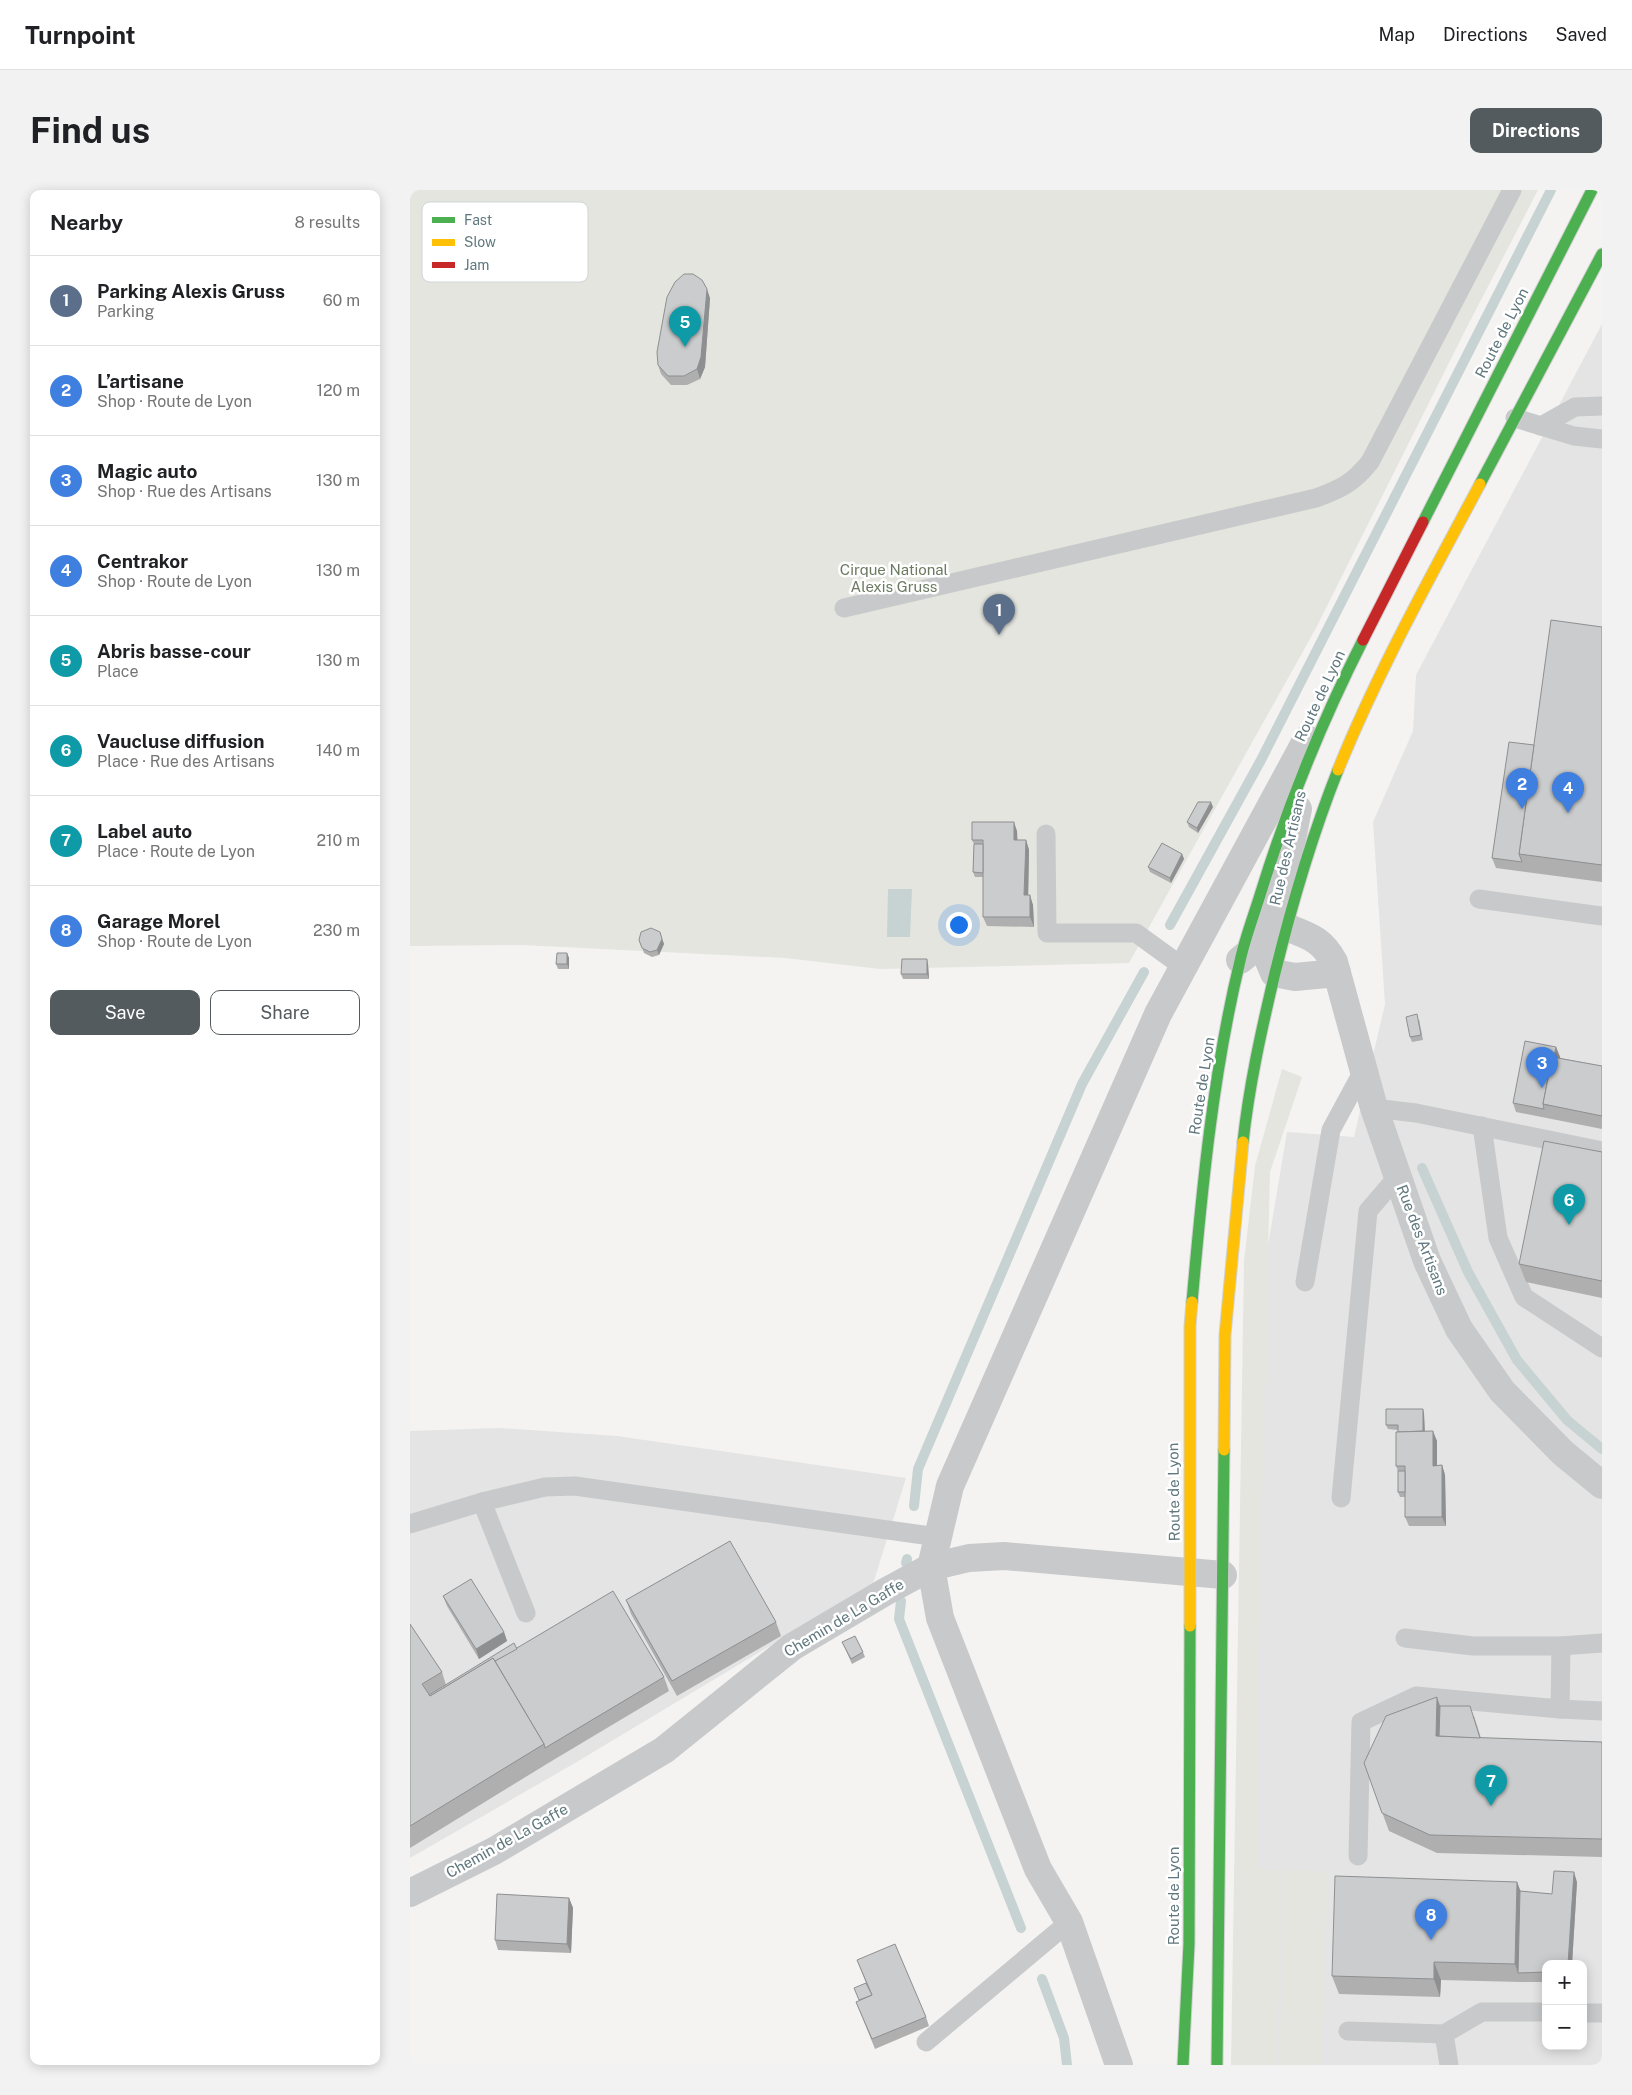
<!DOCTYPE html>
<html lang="en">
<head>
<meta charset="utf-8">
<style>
  :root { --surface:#fff; --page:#f2f2f2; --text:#202124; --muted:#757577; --line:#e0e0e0; --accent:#545b5e }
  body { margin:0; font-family:"Public Sans",sans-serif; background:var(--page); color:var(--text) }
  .controls { position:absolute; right:15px; bottom:15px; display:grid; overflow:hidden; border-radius:10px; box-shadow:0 2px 12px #0003 }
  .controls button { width:45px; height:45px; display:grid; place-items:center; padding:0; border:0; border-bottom:1px solid var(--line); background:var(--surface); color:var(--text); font:25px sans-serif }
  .you { position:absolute; left:548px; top:734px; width:18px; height:18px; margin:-12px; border:4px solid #fff; border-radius:50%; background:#1a73e8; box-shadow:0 0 0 8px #1a73e833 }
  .badge { display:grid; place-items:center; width:32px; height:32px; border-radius:50%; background:var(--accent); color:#fff; font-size:16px; font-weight:700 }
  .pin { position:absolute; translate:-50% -41px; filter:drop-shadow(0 1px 2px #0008) }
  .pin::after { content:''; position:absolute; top:26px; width:18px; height:15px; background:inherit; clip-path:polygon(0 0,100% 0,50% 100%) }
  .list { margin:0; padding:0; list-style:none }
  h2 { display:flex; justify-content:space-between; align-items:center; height:65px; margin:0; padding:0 20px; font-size:21px }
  h2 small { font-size:16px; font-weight:400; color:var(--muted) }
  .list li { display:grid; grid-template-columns:32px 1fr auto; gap:15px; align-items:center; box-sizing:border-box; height:90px; padding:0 20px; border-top:1px solid var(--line) }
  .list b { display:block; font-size:19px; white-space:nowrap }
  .list p { margin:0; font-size:16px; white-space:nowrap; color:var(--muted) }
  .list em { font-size:16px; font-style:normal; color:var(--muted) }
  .actions { display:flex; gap:10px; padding:15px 20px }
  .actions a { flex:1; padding:11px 0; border:1px solid var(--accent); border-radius:10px; text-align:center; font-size:18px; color:var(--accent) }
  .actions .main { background:var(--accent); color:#fff }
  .map { position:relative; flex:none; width:1192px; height:1875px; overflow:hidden; border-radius:10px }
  header { display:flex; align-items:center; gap:30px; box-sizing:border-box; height:70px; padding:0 25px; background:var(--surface); border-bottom:1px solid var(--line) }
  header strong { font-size:24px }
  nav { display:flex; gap:28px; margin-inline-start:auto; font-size:18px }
  .intro { display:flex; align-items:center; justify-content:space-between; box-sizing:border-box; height:120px; padding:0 30px }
  h1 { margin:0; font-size:35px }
  .button { padding:12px 22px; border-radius:10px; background:var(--accent); color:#fff; font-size:18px; font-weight:700 }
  main { display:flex; gap:30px; padding:0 30px }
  aside { flex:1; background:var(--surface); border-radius:10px; box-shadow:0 2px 12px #0003 }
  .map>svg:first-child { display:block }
  .built { fill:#e3e4e3; fill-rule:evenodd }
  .green { fill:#e4e5df }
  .water { fill:#c6d3d2 }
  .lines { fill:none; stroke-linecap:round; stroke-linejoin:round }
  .stream { stroke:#c6d3d2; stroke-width:10 }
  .fast-casing { stroke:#d0d0d0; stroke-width:13 }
  .slow-casing { stroke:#d0d0d0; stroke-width:13 }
  .jam-casing { stroke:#d0d0d0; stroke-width:13 }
  .lane { stroke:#c8c9ca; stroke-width:19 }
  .street { stroke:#c8c9ca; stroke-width:28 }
  .fast { stroke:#4caf50; stroke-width:11 }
  .slow { stroke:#ffc107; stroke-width:11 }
  .jam { stroke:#c62828; stroke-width:11 }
  .wall { fill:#afafb0 }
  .shaded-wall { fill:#8e8f90 }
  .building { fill:#cbcccd; stroke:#8e8f90 }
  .labels { text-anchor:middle; stroke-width:5; stroke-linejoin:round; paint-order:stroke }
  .street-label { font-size:15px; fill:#5f777d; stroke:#fff }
  .park-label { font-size:15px; fill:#6c7a62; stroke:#fff }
  .key { fill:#fff; stroke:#cfd6d8; stroke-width:1 }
  .key-label { font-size:14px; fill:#5f777d }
</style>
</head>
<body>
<header>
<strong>Turnpoint</strong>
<nav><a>Map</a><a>Directions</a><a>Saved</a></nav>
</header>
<div class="intro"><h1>Find us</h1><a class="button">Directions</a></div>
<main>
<aside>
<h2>Nearby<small>8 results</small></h2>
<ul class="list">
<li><span class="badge" style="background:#5c6f8a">1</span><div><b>Parking Alexis Gruss</b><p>Parking</p></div><em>60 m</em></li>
<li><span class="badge" style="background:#3f7fe0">2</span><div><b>L’artisane</b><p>Shop · Route de Lyon</p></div><em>120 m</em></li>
<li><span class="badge" style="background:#3f7fe0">3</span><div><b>Magic auto</b><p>Shop · Rue des Artisans</p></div><em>130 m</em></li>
<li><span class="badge" style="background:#3f7fe0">4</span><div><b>Centrakor</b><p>Shop · Route de Lyon</p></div><em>130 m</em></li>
<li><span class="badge" style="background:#0f9aa8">5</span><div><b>Abris basse-cour</b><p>Place</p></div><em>130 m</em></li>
<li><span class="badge" style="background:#0f9aa8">6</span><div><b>Vaucluse diffusion</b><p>Place · Rue des Artisans</p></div><em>140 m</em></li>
<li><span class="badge" style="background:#0f9aa8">7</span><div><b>Label auto</b><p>Place · Route de Lyon</p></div><em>210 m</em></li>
<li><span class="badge" style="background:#3f7fe0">8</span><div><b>Garage Morel</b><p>Shop · Route de Lyon</p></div><em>230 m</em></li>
</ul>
<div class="actions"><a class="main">Save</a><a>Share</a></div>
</aside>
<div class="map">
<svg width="1192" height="1875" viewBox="0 0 1192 1875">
  <rect width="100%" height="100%" fill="#f4f3f2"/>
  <g class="built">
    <path d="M1192 134V1875H840L847 1121 877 942 944 947 975 814 963 632 1003 541 1006 485ZM1136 1774H1173V1856H1136Z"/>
    <path d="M89 1238 207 1246 496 1288 463 1394 165 1573 0 1668V1241Z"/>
  </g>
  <g class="green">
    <path d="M0 0H1128L1056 139 906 438 719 773 470 779 375 768 112 755 0 756Z"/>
    <path d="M872 879 892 887 860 982 848 1470V1678L873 1682 866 1875H821L834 1071 845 976Z"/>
    <path d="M876 1680 918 1682 911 1875H869Z"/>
  </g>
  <path class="water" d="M478 699H502L500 747H477Z"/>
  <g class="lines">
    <g class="stream">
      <path d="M760 735 851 570 1141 0"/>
      <path d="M1012 978 1058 1082 1107 1170 1157 1230 1192 1259"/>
      <path d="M504 1316 508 1279 672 894 734 782"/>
      <path d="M496 1373 497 1369"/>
      <path d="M491 1411 489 1429 611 1738"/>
      <path d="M632 1789 654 1848 657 1875"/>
    </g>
    <g class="fast-casing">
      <g id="fast">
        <path d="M1070 294 1192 64"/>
        <path d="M1013 332 1182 0"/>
        <path d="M833 952C839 896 851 842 864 787 881 717 901 648 928 580"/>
        <path d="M782 1112C792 998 803 883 830 771 835 748 844 725 851 702 878 615 912 531 953 450"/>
        <path d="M773 1875 779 1754 780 1436"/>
        <path d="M807 1875 814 1260"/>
      </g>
    </g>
    <g class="slow-casing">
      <g id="slow">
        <path d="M928 580C968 481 1020 388 1070 294"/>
        <path d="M814 1260 815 1145 833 952"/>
        <path d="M780 1436V1136L782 1112"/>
      </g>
    </g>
    <g class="jam-casing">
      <path id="jam" d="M953 450 1013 332"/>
    </g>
    <g class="lane">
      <path d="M1105 228 1164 246 1192 249"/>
      <path d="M1131 236 1165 217 1192 216"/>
      <path d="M434 418 906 308C931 299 943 293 960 272L1102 0"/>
      <path d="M636 644 637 743H726L773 777"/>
      <path d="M1069 709 1192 726"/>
      <path d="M964 918 1006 923 1192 961"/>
      <path d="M1072 936 1088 1048 1114 1107 1192 1158"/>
      <path d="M895 1092 921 940 954 879"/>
      <path d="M931 1308 958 1021 988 986"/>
      <path d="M72 1312 135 1297 165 1296 528 1347"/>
      <path d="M0 1334 72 1312 116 1423"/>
      <path d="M995 1448 1063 1456H1151L1192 1453"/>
      <path d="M1151 1456 1150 1519 1192 1521"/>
      <path d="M948 1666 951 1532 1006 1506 1150 1519"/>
      <path d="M1173 1823H1192"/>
      <path d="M938 1841 1034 1844"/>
      <path d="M516 1852 659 1732"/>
      <path d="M1039 1875 1034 1844 1072 1822H1136"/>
    </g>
    <g class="street">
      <path d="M888 619 877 674 856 749 854 759 864 783 885 787 927 783"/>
      <path d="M830 770 856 749 876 737C899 746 912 749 924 772L964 918 1017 1071 1049 1139 1092 1201 1153 1263 1192 1295"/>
      <path d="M0 1703 84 1661 254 1560 382 1457 475 1402 521 1377 559 1368 594 1366 813 1385"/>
      <path d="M709 1875 659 1732 628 1679 530 1428 521 1377 540 1296 748 824 897 549"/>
    </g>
    <use href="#fast" class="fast"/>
    <use href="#slow" class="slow"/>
    <use href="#jam" class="jam"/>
  </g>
  <g class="wall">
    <path d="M300 108 295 177 290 189 277 195H261L251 184 248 175Z"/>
    <path d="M1192 437V692L1086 678 1082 668 1124 555Z"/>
    <path d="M803 617 788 643 779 637 777 632Z"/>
    <path d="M607 641V650H616L619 660 618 705 623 715 624 737 577 736 573 727V687H565L563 682 564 654 562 650Z"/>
    <path d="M772 664 774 669 761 693 740 682 738 677Z"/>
    <path d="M250 742 254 754 249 765 242 767 234 763 229 750Z"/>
    <path d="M157 763 159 768V779H148L146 774Z"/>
    <path d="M518 774 519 789H493L491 784Z"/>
    <path d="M1009 829 1013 850 1002 852 1000 847Z"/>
    <path d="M1146 857 1150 867V868L1192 876V939L1106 922 1103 913Z"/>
    <path d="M1192 962V1108L1116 1092 1109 1074Z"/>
    <path d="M1013 1219 1014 1224 1015 1241 1027 1251V1276L1032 1275 1035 1285 1036 1336H999L995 1327V1307H990L988 1302V1281L986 1276 988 1240 978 1239 976 1235Z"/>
    <path d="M33 1406 94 1442 97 1451 69 1469 37 1416Z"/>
    <path d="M216 1410 366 1432 371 1446 267 1506 221 1424Z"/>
    <path d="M0 1434 32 1482 36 1495 107 1459 254 1487 259 1501 140 1572 0 1658Z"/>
    <path d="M432 1452 453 1462 455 1467 442 1474Z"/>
    <path d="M1030 1516 1064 1526 1071 1548 1192 1552V1667L1027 1663 979 1641 954 1573Z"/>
    <path d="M1107 1692 1110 1701 1142 1704 1167 1692 1162 1774H1136V1792H1111L1031 1790 1030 1807 929 1804 922 1786Z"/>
    <path d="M159 1708 163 1718 161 1763 88 1760 85 1750Z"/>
    <path d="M447 1770 516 1827 519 1836 465 1859 446 1812 449 1811 456 1793Z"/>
  </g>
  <g class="shaded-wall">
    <path d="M297 99 300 108 295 177 290 189 287 179Z"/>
    <path d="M801 612 803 617 788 643 787 638Z"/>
    <path d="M604 632 607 641 608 660 604 650Z"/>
    <path d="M616 650 619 660 618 715 614 705Z"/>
    <path d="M772 664 774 669 761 693 760 688Z"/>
    <path d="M620 705 623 715 624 737 620 727Z"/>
    <path d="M252 749 254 754 249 765 247 760Z"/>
    <path d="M157 763 159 768V779L157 774Z"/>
    <path d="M517 769 518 774 519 789 517 784Z"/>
    <path d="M1146 857 1150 867 1140 916 1135 915Z"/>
    <path d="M1013 1219 1014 1224 1015 1251 1013 1246Z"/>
    <path d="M1023 1241 1027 1251V1285L1023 1276Z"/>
    <path d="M1032 1275 1035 1285 1036 1336 1032 1327Z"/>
    <path d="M94 1442 97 1451 69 1469 66 1459Z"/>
    <path d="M1027 1507 1033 1525 1032 1555 1026 1546Z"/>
    <path d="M1164 1682 1167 1692 1162 1774H1158Z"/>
    <path d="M1107 1692 1114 1710 1108 1783 1105 1774Z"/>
    <path d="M159 1708 163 1718 161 1763 157 1754Z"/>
    <path d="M1024 1772 1031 1790 1030 1807 1024 1789Z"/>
  </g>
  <g class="building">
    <path d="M274 84H283L292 90 297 99 291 167 287 179 274 186H258L248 175 247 162 257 107 265 92Z"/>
    <path d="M1141 430 1192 437V675L1109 664Z"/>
    <path d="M1099 552 1124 555 1109 664 1112 672 1082 668Z"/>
    <path d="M788 612H801L787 638 777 632Z"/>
    <path d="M562 632H604V650H616L614 705H620V727H573V650H562Z"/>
    <path d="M752 653 772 664 760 688 738 677Z"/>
    <path d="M564 654H573V683L563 682Z"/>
    <path d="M241 738 250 742 252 749 247 760 240 762 232 758 229 750 231 742Z"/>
    <path d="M147 763H157V774H146Z"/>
    <path d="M492 769H517V784H491Z"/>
    <path d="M1007 824 1011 845 1000 847 996 827Z"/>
    <path d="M1115 851 1146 857 1144 867H1142L1133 914 1134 919 1103 913Z"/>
    <path d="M1142 867 1192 876V926L1133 914Z"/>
    <path d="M1134 951 1192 962V1091L1109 1074Z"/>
    <path d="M976 1219H1013V1241L988 1242V1235H976Z"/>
    <path d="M1023 1241V1276L1032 1275V1327H995V1276H986V1242Z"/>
    <rect x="988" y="1281" width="7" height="21"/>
    <path d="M320 1351 366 1432 262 1491 216 1410Z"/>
    <path d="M61 1389 94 1442 66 1459 33 1406Z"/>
    <path d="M203 1401 254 1487 135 1558 134 1554 85 1471Z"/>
    <path d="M0 1434 32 1482 12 1494 20 1506 83 1468 134 1554 0 1636Z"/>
    <path d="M445 1446 453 1462 441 1469 432 1452Z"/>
    <path d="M104 1453 107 1459 85 1471 83 1468 20 1506 19 1505Z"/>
    <path d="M1027 1507 1026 1546 1192 1552V1649L1020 1645 972 1623 954 1573 976 1526Z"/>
    <path d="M1030 1516H1060L1070 1548 1029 1546Z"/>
    <path d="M1144 1681 1164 1682 1158 1774H1136V1782L1108 1783 1110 1701 1142 1704Z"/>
    <path d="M925 1686 1107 1692 1105 1774 1024 1772V1789L922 1786Z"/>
    <path d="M87 1704 159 1708 157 1754 85 1750Z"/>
    <path d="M485 1754 516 1827 462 1849 446 1812 462 1805 447 1770Z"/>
    <path d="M456 1793 462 1805 449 1810 444 1798Z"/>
  </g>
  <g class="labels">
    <g class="street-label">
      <text transform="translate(1092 143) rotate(-63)" y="5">Route de Lyon</text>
      <text transform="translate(910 506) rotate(-65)" y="5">Route de Lyon</text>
      <text transform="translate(878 658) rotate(-77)" y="5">Rue des Artisans</text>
      <text transform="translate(792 896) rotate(-81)" y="5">Route de Lyon</text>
      <text transform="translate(1012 1050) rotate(69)" y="5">Rue des Artisans</text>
      <text transform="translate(764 1302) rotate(-91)" y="5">Route de Lyon</text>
      <text transform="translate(434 1428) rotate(-31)" y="5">Chemin de La Gaffe</text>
      <text transform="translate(97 1651) rotate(-29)" y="5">Chemin de La Gaffe</text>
      <text transform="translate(764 1706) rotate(-90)" y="5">Route de Lyon</text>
    </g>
    <g class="park-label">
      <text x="484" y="385">Cirque National<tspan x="484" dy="17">Alexis Gruss</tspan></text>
    </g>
  </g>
  <rect x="12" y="12" width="166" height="80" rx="8" class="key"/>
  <rect x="22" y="27" width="23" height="6" fill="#4caf50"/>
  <rect x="22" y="49" width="23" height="7" fill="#ffc107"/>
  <rect x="22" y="72" width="23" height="6" fill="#c62828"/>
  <g class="key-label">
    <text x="54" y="35">Fast</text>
    <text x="54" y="57">Slow</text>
    <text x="54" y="80">Jam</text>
  </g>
</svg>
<div class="controls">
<button>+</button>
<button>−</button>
</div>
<div class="you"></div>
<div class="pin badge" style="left:589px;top:445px;background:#5c6f8a">1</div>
<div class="pin badge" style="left:1112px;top:619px;background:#3f7fe0">2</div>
<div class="pin badge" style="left:1132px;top:898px;background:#3f7fe0">3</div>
<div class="pin badge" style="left:1158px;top:623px;background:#3f7fe0">4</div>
<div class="pin badge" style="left:275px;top:157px;background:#0f9aa8">5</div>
<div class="pin badge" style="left:1159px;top:1035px;background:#0f9aa8">6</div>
<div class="pin badge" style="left:1081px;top:1616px;background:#0f9aa8">7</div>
<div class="pin badge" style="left:1021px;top:1750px;background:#3f7fe0">8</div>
</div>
</main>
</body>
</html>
